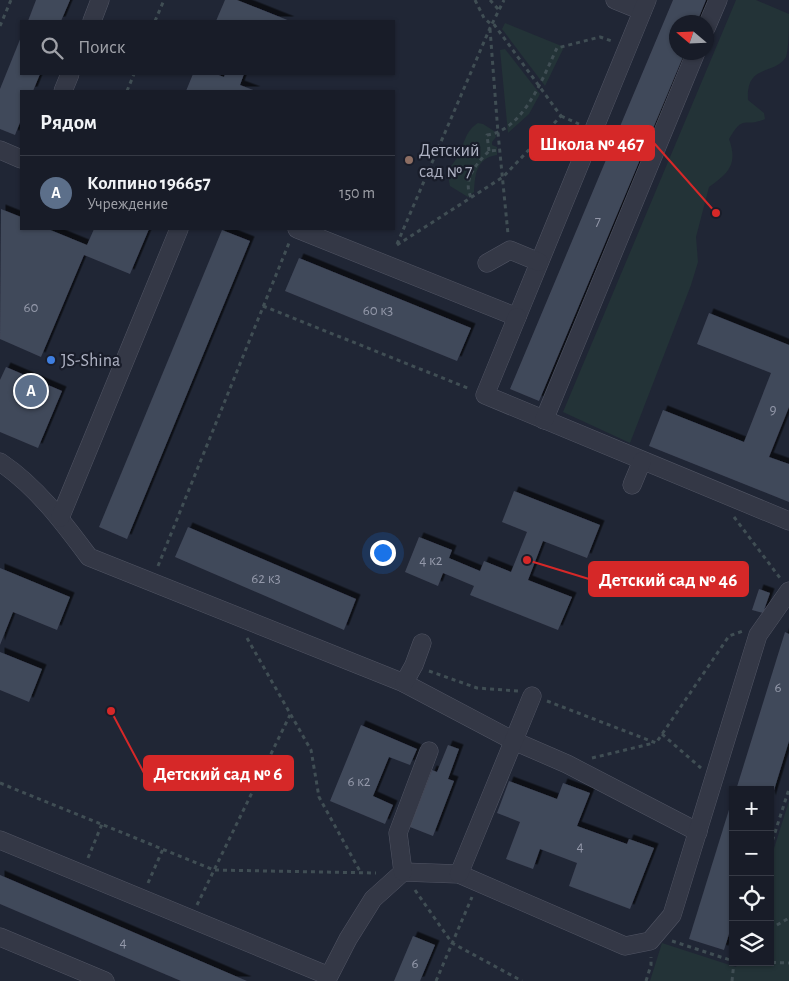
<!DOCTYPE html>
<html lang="ru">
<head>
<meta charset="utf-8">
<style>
  :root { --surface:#181c28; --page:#252934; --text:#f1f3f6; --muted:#9fa1a8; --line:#363a45; --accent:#d93025 }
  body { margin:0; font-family:"Alegreya Sans",sans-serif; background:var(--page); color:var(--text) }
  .controls { position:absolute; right:15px; bottom:15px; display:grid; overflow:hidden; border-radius:0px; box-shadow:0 1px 4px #0004 }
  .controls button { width:45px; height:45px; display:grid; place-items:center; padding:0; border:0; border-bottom:1px solid var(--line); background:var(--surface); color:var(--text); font:25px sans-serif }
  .compass { position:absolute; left:669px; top:15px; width:45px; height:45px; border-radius:50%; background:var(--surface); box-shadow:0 1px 4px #0004; rotate:289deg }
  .you { position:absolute; left:382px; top:552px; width:18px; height:18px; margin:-12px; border:4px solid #fff; border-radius:50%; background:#1a73e8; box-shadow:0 0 0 8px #1a73e833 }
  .badge { display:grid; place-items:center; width:32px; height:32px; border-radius:50%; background:var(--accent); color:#fff; font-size:16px; font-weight:700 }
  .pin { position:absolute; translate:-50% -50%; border:2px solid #fff; box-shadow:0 1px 5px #0006 }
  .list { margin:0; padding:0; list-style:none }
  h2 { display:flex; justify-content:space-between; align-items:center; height:65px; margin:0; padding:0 20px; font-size:21px }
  h2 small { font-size:16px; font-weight:400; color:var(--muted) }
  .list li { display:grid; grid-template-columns:32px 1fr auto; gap:15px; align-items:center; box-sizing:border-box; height:75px; padding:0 20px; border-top:1px solid var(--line) }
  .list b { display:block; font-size:19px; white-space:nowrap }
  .list p { margin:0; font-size:16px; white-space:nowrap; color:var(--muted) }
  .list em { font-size:16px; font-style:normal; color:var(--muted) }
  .icon { flex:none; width:28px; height:28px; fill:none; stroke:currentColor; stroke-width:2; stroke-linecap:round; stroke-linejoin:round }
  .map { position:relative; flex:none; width:789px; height:981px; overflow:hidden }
  .search { position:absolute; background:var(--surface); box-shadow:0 1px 4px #0004; left:20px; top:20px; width:375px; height:55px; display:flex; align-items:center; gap:12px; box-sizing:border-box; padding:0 18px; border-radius:0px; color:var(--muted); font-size:19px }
  .panel { position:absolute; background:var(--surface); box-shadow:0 1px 4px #0004; left:20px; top:90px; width:375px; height:140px; border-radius:0px }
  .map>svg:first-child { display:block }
  .green { fill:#233337 }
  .building { fill:#41485a; filter:url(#shadow) }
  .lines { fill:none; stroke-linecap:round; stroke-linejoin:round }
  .minor-casing { stroke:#515564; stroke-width:19 }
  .path { stroke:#404e54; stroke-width:3; stroke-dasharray:4 4; stroke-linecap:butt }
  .minor { stroke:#343846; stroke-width:18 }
  .education-dot { fill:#8d6e63; stroke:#191d2a; stroke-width:2 }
  .shop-dot { fill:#3f7fe0; stroke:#191d2a; stroke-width:2 }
  .labels { text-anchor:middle; stroke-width:4.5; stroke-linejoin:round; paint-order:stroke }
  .number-label { font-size:15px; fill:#9398a9 }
  .poi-label { font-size:18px; fill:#aeb2c3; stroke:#191d2a; text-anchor:start }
  .leader { fill:none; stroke:#d62828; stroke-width:2 }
  .callout-dot { fill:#d62828; stroke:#191d2a; stroke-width:2 }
  .callout { fill:#d62828; stroke:#d62828; stroke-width:2 }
  .callout-label { font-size:19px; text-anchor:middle; font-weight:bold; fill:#fff }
</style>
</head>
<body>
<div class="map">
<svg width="789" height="981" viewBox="0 0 789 981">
  <defs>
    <filter id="shadow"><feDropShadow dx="4.5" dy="-4.5" stdDeviation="0" flood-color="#0009"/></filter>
  </defs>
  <rect width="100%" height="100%" fill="#202635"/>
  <g class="green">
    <path d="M736 0H756L789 14C789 25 789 48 786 57 774 76 746 63 748 100L764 113 765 119C744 128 744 113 729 139 738 164 729 173 709 187L696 237 698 262 691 285 630 443 563 412Z"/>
    <path d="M505 23 564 47 545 86 502 29Z"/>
    <path d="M505 49 540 94 529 114 508 133 500 50Z"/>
    <path d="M478 123 483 124 494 131 496 137 492 142V145L497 147V155C476 158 475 175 474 192L468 197 450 186C449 180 447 175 449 170 451 165 455 161 458 157 464 145 465 131 478 123Z"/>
    <path d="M789 801V981H650L662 943 736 967 738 962H770V861Z"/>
  </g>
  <g class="building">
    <path d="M36 0H70L61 21H28Z"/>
    <path d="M225 0H237L290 21H216Z"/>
    <path d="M673 0H706L697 22H676V52H685L539 401 510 389Z"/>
    <path d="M21 37V74H40L33 91H21V120L15 135 0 129V89Z"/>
    <path d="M193 74H216L224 77 225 74H244L240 85 256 91H186Z"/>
    <path d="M1 209 21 217V229H48L87 245 94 229H149L130 274 84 255 41 357 0 339Z"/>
    <path d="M222 230 250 241 127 539 99 527Z"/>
    <path d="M299 258 471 328 457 361 285 291Z"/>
    <path d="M709 313 789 345V407L769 457 789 464V502L649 446 663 410 744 442 771 373 697 344Z"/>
    <path d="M6 367 62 391 38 448 0 432V380Z"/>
    <path d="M514 491 600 525 587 558 543 541 528 580 572 597 558 630 470 595 474 586 443 573 438 586 405 572 419 537 452 550 449 558 480 571 484 561 511 572 527 532 502 522Z"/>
    <path d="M188 527 356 599 344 630 175 557Z"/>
    <path d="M0 568 70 597 57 630 13 612 0 645Z"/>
    <path d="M759 589 770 593 763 613 752 610Z"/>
    <path d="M785 632 789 634V741L771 800 770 790H736Z"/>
    <path d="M0 652 42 669 29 702 0 690Z"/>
    <path d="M361 725 417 749 410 765 389 757 373 796 393 805 385 824 330 801Z"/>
    <path d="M448 745 459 749 448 779 454 781 433 836 410 827 432 770 437 772Z"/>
    <path d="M509 781 557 799 563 783 590 793 577 826 627 844 629 839 654 848 630 909 569 886 577 863 540 849 533 869 506 859 520 822 497 813Z"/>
    <path d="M732 800 733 921 724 950 689 939Z"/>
    <path d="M0 875 247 981H181L0 904Z"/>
    <path d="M413 936 435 945 420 981H394Z"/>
  </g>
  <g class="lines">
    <g class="minor-casing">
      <g id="minor">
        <path d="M615 0 642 11"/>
        <path d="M92 21 100 0"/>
        <path d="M706 28 718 0"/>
        <path d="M63 91 70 74"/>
        <path d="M0 150 21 159"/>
        <path d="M297 229 517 317 647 0"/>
        <path d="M487 263 510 250 539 262"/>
        <path d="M517 317 485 395 789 521"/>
        <path d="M544 420 696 52"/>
        <path d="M0 462C37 487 63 522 89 557L404 683 514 741 567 764 698 832"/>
        <path d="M632 485 642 461"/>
        <path d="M60 518 179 229"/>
        <path d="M404 683 414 665 422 643"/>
        <path d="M0 840 329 976 348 939 373 899 403 872 459 874 625 946 650 941 672 915 758 635 789 591"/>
        <path d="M403 872 398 833 429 751"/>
        <path d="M459 874 532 696"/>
        <path d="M0 937 105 981"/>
      </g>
    </g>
    <g class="path">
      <path d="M475 0 484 18 492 25"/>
      <path d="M490 0 499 10"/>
      <path d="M155 21 164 0"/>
      <path d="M0 26 11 0"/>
      <path d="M490 29 498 133 508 234"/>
      <path d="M127 91 134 74"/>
      <path d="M561 116 579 124"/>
      <path d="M489 151 487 135C524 130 543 77 557 48L600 37 612 41"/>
      <path d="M471 197C462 180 477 163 489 151L500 150"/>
      <path d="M397 244 490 28 504 0"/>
      <path d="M397 245 503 177 561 116 493 23"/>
      <path d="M263 306 470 389"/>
      <path d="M734 517 780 578"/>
      <path d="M158 566 289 243"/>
      <path d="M247 638 311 750 319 797 361 873"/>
      <path d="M429 671 477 688 518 691"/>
      <path d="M547 701 656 743 729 636 743 631"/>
      <path d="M662 734 701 768"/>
      <path d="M592 758 654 743"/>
      <path d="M0 783 214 870 376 873"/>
      <path d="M770 848 789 789"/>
      <path d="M88 858 102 824"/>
      <path d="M148 883 163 849"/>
      <path d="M415 890 452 943 522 981"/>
      <path d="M197 905 290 715"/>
      <path d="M770 929 789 918"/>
      <path d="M672 941 733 961"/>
      <path d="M756 962 789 963"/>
      <path d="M436 981 472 897"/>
      <path d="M646 981 651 965V957"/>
      <path d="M732 981 734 962"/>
    </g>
    <use href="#minor" class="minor"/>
  </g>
  <circle class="education-dot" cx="409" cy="160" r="5"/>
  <circle class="shop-dot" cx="51" cy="360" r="5"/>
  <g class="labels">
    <g class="number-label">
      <text x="598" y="226">7</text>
      <text x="31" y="312">60</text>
      <text x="378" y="315">60 к3</text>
      <text x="773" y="414">9</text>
      <text x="431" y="565">4 к2</text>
      <text x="266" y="583">62 к3</text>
      <text x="778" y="692">6</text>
      <text x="359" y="786">6 к2</text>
      <text x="580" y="851">4</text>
      <text x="123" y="947">4</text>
      <text x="415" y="968">6</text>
    </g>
    <g class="poi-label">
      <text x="419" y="156">Детский<tspan x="419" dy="21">сад № 7</tspan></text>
      <text x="61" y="366">JS-Shina</text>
    </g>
  </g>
  <path class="leader" d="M716 213L654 143M527 560L589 579M111 711L144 773"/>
  <g class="callout-dot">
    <circle cx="716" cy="213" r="5"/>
    <circle cx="527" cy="560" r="5"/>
    <circle cx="111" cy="711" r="5"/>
  </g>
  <g class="callout">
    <rect x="530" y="126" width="124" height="34" rx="5"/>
    <rect x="589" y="562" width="159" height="34" rx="5"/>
    <rect x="144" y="756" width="149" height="34" rx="5"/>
  </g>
  <g class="callout-label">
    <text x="592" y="150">Школа № 467</text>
    <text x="668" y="586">Детский сад № 46</text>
    <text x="218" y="780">Детский сад № 6</text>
  </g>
</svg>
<div class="controls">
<button>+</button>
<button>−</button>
<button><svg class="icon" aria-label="locate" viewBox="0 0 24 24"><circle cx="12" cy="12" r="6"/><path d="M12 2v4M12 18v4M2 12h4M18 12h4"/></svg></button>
<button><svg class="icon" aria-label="layers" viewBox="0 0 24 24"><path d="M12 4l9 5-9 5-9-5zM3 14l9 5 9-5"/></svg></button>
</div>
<svg class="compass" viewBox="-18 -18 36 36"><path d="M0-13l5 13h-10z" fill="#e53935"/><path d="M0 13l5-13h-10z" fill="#9fa1a8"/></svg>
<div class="you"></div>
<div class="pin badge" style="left:31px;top:391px;background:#5c6f8a">A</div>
<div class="search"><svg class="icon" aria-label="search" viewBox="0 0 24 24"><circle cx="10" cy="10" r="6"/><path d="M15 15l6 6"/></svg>Поиск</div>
<section class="panel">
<h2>Рядом<small></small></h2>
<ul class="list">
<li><span class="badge" style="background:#5c6f8a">A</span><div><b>Колпино 196657</b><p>Учреждение</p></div><em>150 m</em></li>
</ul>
</section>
</div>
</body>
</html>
